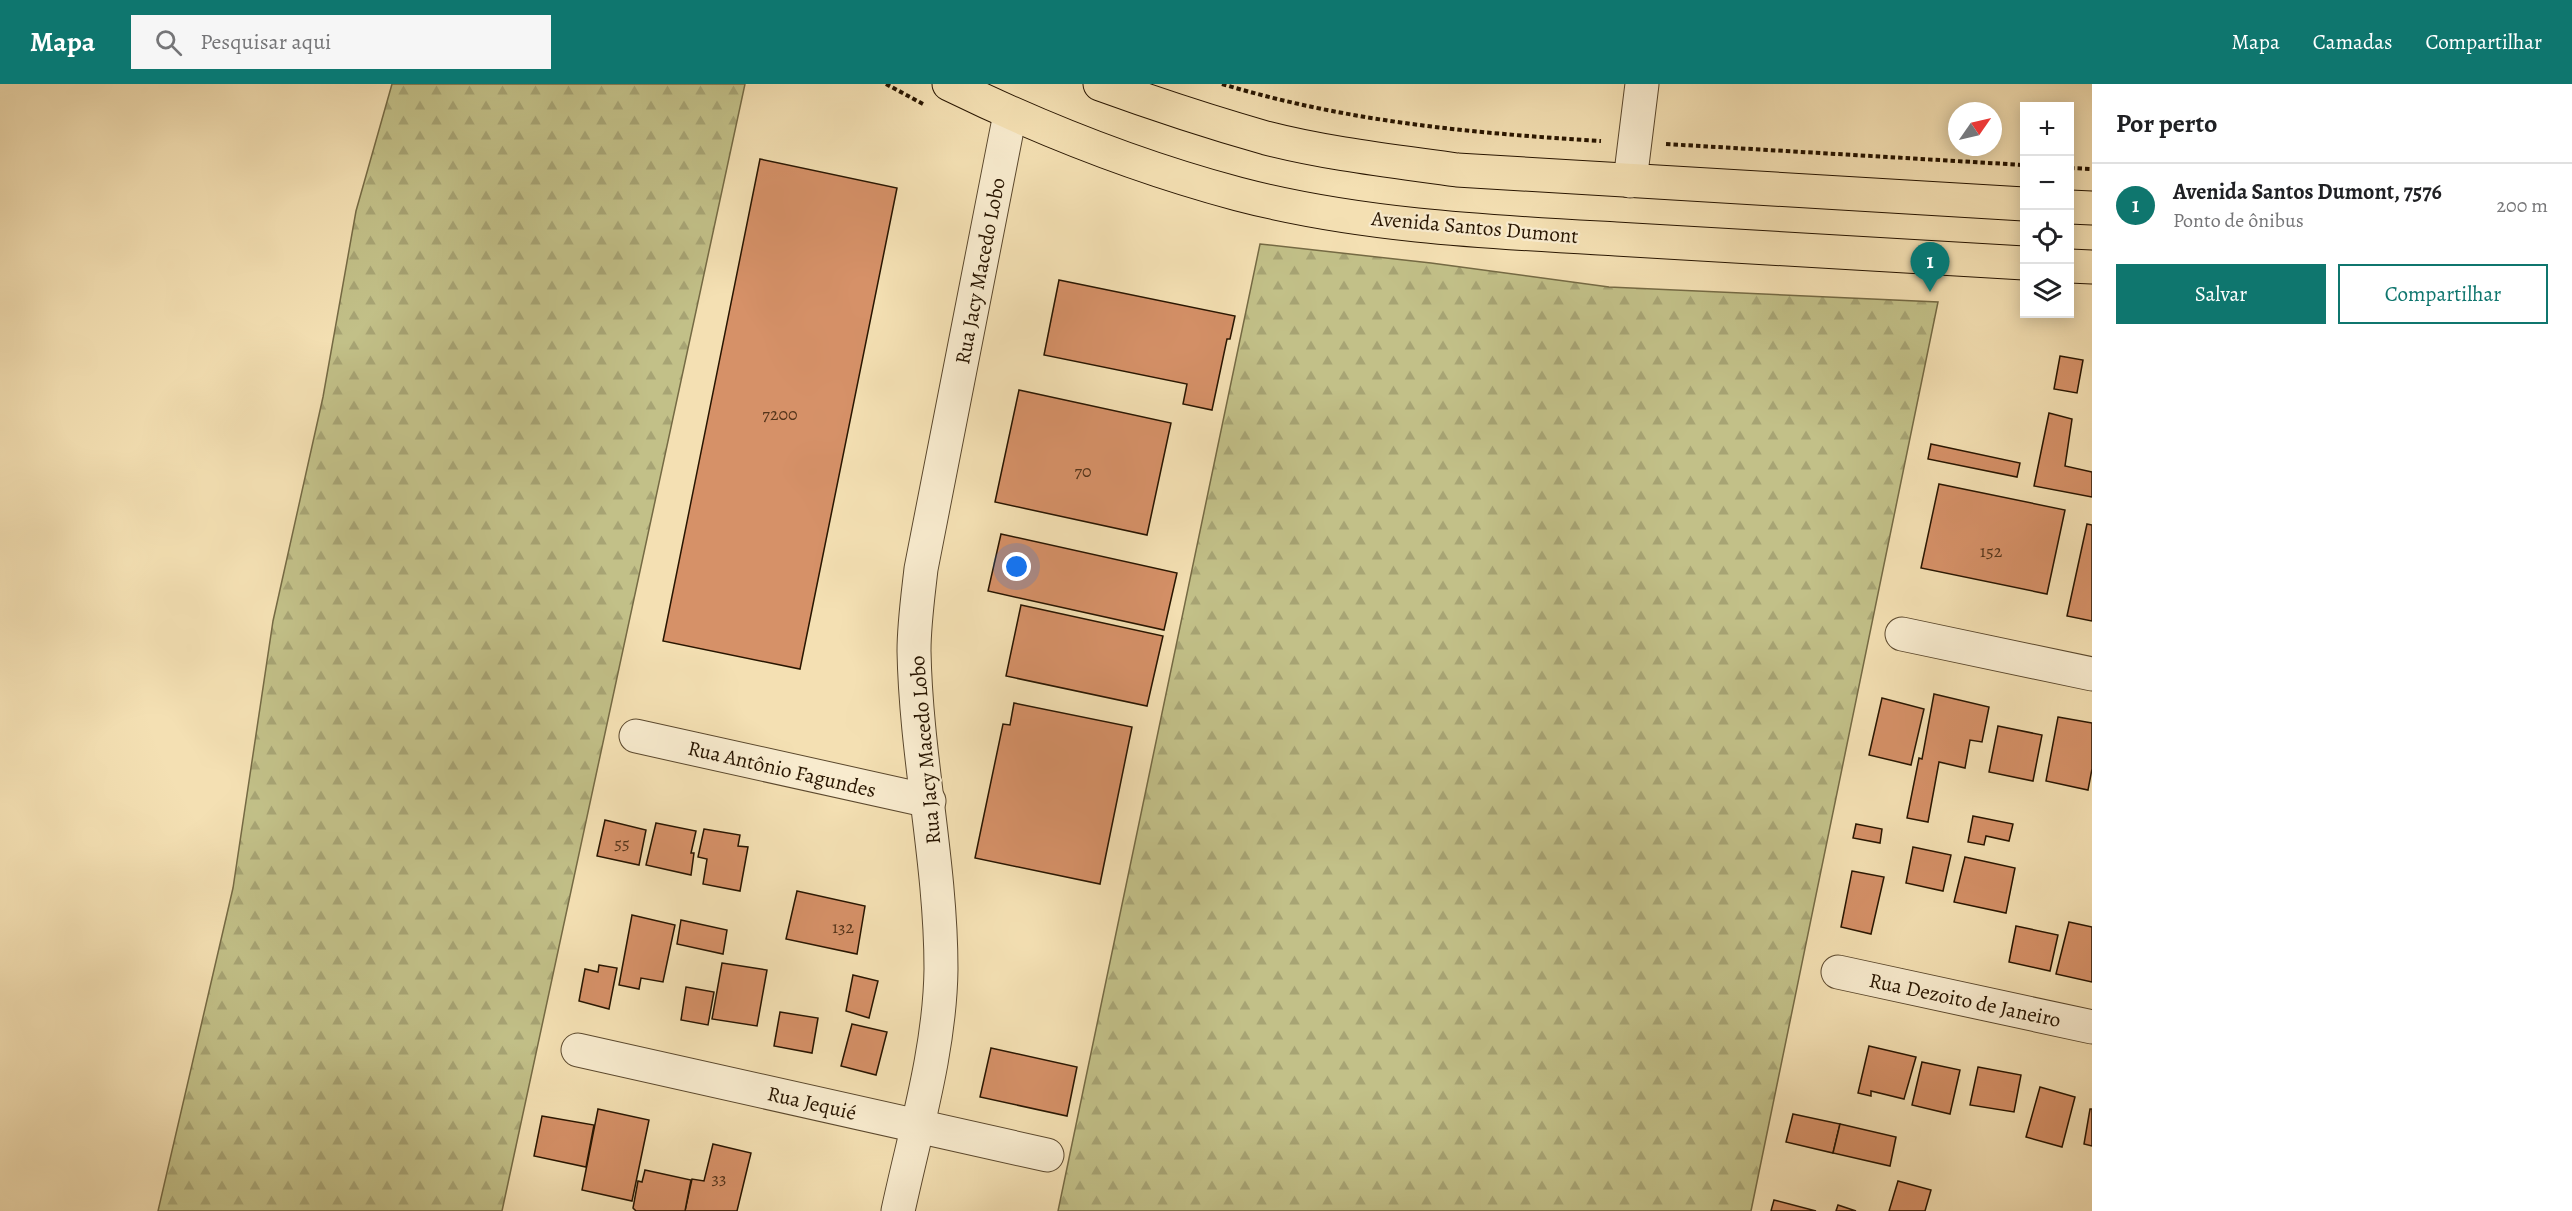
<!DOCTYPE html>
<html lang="pt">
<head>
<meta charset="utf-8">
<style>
  :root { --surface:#fff; --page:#f6f6f6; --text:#202124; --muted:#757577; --line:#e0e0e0; --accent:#0f766e }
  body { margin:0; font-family:Alegreya,serif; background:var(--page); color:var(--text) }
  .controls { position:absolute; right:18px; top:18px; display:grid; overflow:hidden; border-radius:0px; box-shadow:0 3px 15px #0003 }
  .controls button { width:54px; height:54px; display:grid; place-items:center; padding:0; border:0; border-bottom:2px solid var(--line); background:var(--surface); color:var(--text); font:30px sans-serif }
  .compass { position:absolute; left:1948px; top:18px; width:54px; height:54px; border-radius:50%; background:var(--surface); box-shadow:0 3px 15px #0003; rotate:56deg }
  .you { position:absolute; left:1017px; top:483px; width:21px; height:21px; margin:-15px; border:4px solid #fff; border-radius:50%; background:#1a73e8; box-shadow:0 0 0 9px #1a73e833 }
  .badge { display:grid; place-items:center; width:39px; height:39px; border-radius:50%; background:var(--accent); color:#fff; font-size:20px; font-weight:700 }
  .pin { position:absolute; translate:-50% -50px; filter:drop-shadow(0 2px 3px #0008) }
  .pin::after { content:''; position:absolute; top:32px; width:21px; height:18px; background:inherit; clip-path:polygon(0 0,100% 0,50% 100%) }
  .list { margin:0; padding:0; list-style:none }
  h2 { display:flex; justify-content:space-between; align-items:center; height:78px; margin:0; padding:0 24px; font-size:26px }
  h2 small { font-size:20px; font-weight:400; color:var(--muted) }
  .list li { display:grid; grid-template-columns:39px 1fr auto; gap:18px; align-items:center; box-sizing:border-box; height:84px; padding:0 24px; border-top:2px solid var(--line) }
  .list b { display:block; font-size:22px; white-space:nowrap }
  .list p { margin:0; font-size:20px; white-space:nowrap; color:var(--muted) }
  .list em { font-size:20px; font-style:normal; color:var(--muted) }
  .actions { display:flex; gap:12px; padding:18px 24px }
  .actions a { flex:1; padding:14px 0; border:2px solid var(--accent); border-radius:0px; text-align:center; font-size:21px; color:var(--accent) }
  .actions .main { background:var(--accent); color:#fff }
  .icon { flex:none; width:33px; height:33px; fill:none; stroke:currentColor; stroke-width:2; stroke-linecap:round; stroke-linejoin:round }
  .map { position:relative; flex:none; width:2092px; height:1127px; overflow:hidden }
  header { display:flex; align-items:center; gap:36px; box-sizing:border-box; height:84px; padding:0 30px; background:var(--accent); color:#fff }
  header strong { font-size:28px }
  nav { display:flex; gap:33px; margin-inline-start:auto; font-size:21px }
  .search { width:420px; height:54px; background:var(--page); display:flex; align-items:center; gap:15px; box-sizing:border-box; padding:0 21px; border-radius:0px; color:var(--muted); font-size:22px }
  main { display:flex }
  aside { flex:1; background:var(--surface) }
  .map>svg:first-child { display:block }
  .forest { fill:url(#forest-firs); stroke:#756a44; stroke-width:1.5 }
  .building { fill:#d69168; stroke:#281500; stroke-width:1.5 }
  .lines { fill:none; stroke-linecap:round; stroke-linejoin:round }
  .minor-casing { stroke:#5b482d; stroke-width:35 }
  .major-casing { stroke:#281500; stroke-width:35 }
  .path { stroke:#281500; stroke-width:4; stroke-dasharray:4.5 3; stroke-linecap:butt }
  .minor { stroke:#f8ebce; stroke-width:33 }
  .major { stroke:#f4e0b3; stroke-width:33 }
  .labels { text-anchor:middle; stroke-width:4.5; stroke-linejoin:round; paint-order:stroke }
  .number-label { font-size:18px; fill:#54341a }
  .street-label { font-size:21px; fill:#281500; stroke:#f8ebce }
</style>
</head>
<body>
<header>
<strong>Mapa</strong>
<div class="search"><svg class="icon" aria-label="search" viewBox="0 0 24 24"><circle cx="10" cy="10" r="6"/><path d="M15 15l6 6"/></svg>Pesquisar aqui</div>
<nav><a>Mapa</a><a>Camadas</a><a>Compartilhar</a></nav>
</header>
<main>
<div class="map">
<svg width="2092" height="1127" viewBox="0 0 2092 1127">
  <defs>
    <pattern id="forest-firs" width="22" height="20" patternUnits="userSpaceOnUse" patternTransform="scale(1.5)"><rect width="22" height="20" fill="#c2c088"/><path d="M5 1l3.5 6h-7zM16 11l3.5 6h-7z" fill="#a7a474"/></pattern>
  </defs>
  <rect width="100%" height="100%" fill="#f4e0b3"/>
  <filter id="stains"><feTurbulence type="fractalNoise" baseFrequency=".00333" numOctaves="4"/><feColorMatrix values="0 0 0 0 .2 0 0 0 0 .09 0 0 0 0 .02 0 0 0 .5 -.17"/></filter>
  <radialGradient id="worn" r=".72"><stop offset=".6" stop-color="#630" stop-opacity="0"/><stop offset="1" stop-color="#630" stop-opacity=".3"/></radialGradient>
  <g class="forest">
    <path d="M392 0H745L502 1127H158L233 804 273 537 323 313 356 127Z"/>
    <path d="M1260 160 1431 179 1609 203 1938 218 1751 1127H1058Z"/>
  </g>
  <g class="building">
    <path d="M760 75 897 104 800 585 663 557Z"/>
    <path d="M1059 196 1235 232 1230 255H1227L1212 326 1183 320 1187 300 1044 271Z"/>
    <path d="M2060 272 2083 276 2077 309 2054 305Z"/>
    <path d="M1019 306 1171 339 1147 451 995 418Z"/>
    <path d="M2049 329 2072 335 2065 382 2092 388V413L2034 402Z"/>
    <path d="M1931 360 2020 379 2017 393 1928 375Z"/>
    <path d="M1939 400 2065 426 2047 510 1921 484Z"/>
    <path d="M2087 440 2092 441V537L2067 532Z"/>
    <path d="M1001 450 1177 489 1164 546 988 507Z"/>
    <path d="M1021 521 1163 552 1147 622 1006 592Z"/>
    <path d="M1934 610 1989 623 1982 658 1970 656 1965 684 1939 678 1928 738 1907 734 1919 674 1922 675Z"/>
    <path d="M1882 614 1924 625 1911 681 1869 671Z"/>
    <path d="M1014 619 1132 643 1100 800 975 774 1003 640 1010 641Z"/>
    <path d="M2058 633 2092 639V685L2088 706 2046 697Z"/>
    <path d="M1998 642 2042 651 2033 697 1989 688Z"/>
    <path d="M1973 732 2013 740 2009 757 1986 752 1984 761 1968 758Z"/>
    <path d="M605 736 646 746 639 781 597 772Z"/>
    <path d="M656 739 696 747 691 769H694L691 791 646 781Z"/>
    <path d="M1856 740 1882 745 1880 759 1853 754Z"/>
    <path d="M704 745 740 751 738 762 748 763 740 807 703 800 707 775 698 773Z"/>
    <path d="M1913 763 1951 771 1943 807 1906 799Z"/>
    <path d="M1965 773 2015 784 2006 829 1954 818Z"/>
    <path d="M1852 787 1884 793 1871 850 1841 843Z"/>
    <path d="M797 807 865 822 857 870 786 855Z"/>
    <path d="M632 831 675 841 663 898 641 894 639 905 619 901Z"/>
    <path d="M681 836 727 846 723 870 677 860Z"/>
    <path d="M2069 838 2092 843V898L2056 890Z"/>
    <path d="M2016 842 2058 851 2050 887 2009 878Z"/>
    <path d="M722 879 767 886 757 942 712 935Z"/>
    <path d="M599 881 617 884 609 925 579 917 585 885 598 888Z"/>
    <path d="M853 891 878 897 869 934 846 927Z"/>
    <path d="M686 903 714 908 708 941 681 936Z"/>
    <path d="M780 928 818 934 812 969 774 962Z"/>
    <path d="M852 940 887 948 876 991 841 982Z"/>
    <path d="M1869 962 1916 973 1904 1015 1871 1007V1012L1858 1009Z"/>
    <path d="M991 964 1077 983 1067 1032 980 1013Z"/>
    <path d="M1922 978 1960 986 1950 1030 1912 1021Z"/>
    <path d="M1978 983 2021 991 2014 1028 1970 1021Z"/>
    <path d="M2040 1003 2075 1013 2062 1063 2026 1053Z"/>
    <path d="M598 1025 649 1036 632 1117 582 1106Z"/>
    <path d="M2090 1025H2092V1062L2084 1060Z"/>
    <path d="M1793 1030 1840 1040 1833 1069 1786 1058Z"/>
    <path d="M542 1032 594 1041 586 1083 534 1072Z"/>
    <path d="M1840 1040 1896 1053 1890 1082 1833 1069Z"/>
    <path d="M713 1060 751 1069 737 1127H685L692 1095 704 1097Z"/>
    <path d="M645 1086 691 1096 685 1127H636L633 1124 638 1097 642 1098Z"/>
    <path d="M1898 1097 1931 1106 1925 1127H1889Z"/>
    <path d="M1774 1116 1816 1127H1771Z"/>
    <path d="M1838 1121 1856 1127H1836Z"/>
  </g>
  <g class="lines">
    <g class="minor-casing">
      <g id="minor">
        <path d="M1630 97 1642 0"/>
        <path d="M1902 550 2092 590"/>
        <path d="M636 652 929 717"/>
        <path d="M1838 888 2092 943"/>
        <path d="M578 966 1047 1071"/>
        <path d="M898 1127C915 1048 940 966 941 885 941 778 916 674 914 567 914 540 918 512 921 485L1010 30"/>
      </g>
    </g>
    <g class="major-casing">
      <g id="major">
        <path d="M949 0C1041 45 1137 83 1238 110 1360 142 1490 148 1616 155 1752 163 1888 171 2024 179"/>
        <path d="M1100 0C1155 20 1210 38 1266 54 1328 70 1393 77 1457 86L2024 120"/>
        <path d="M2070 123 2092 124"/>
        <path d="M2070 182 2092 183"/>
      </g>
    </g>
    <g class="path">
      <path d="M886 0 923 20"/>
      <path d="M1222 0C1349 38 1470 49 1601 57"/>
      <path d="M1666 60 2024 81"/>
      <path d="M2070 84 2092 85"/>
    </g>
    <use href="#minor" class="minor"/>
    <use href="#major" class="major"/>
  </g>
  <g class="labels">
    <g class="number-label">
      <text x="780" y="336">7200</text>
      <text x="1083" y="393">70</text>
      <text x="1991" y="473">152</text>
      <text x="622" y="765">55</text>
      <text x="843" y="849">132</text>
      <text x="719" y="1100">33</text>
    </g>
    <g class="street-label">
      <text transform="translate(1475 143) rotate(5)" y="7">Avenida Santos Dumont</text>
      <text transform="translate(980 187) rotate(-79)" y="7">Rua Jacy Macedo Lobo</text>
      <text transform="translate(925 666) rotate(-95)" y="7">Rua Jacy Macedo Lobo</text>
      <text transform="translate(782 685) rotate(13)" y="7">Rua Antônio Fagundes</text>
      <text transform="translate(1965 916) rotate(12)" y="7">Rua Dezoito de Janeiro</text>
      <text transform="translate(812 1019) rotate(13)" y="7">Rua Jequié</text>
    </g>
  </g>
  <rect width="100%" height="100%" filter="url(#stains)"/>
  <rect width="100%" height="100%" fill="url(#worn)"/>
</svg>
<div class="controls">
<button>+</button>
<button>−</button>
<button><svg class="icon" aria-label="locate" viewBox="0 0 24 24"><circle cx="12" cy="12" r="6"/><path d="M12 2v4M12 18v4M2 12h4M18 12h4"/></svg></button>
<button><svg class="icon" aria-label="layers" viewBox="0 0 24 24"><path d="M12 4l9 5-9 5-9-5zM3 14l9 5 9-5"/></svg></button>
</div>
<svg class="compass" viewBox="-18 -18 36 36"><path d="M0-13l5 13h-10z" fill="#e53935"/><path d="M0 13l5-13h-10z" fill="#757577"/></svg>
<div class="you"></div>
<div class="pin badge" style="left:1930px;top:208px">1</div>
</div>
<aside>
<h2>Por perto<small></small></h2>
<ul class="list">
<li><span class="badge">1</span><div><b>Avenida Santos Dumont, 7576</b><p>Ponto de ônibus</p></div><em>200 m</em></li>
</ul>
<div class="actions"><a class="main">Salvar</a><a>Compartilhar</a></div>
</aside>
</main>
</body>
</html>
